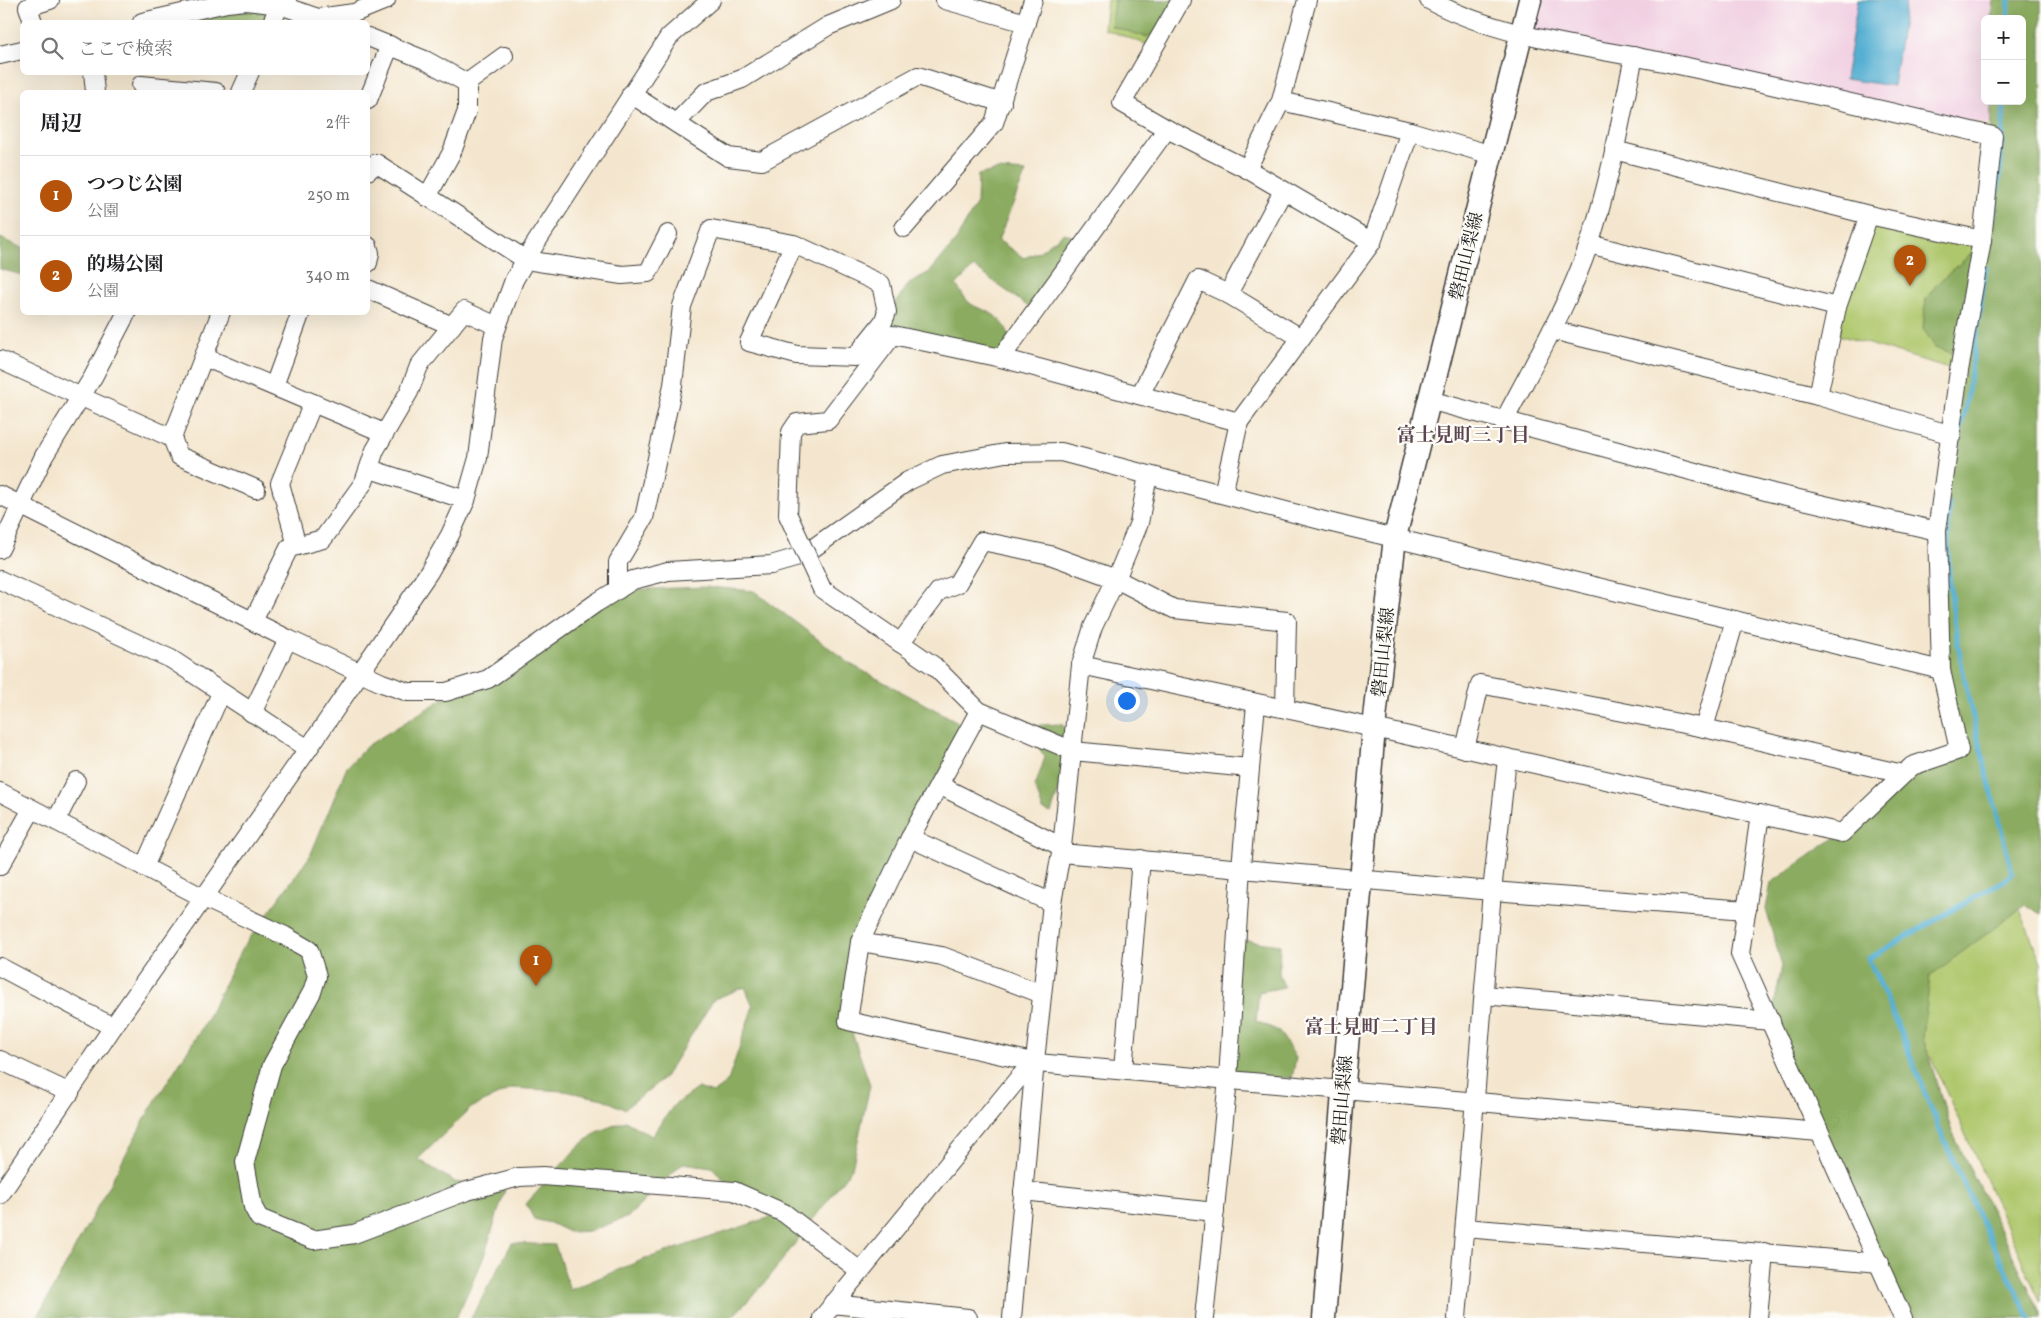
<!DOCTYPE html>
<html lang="ja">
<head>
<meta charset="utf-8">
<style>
  :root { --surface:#fff; --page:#f2f2f2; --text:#202124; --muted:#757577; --line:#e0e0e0; --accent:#b45309 }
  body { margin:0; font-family:Vollkorn,"Noto Serif JP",serif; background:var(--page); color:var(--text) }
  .controls { position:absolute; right:15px; top:15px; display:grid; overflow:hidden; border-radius:8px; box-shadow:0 5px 20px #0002 }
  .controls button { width:45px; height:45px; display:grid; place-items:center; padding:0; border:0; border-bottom:1px solid var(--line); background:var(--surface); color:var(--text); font:25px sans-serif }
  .you { position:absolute; left:1126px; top:700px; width:18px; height:18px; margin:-12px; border:4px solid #fff; border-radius:50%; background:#1a73e8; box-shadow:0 0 0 8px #1a73e833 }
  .badge { display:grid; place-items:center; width:32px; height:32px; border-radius:50%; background:var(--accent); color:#fff; font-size:16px; font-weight:700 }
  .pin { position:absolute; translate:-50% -41px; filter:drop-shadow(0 1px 2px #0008) }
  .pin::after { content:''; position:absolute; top:26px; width:18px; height:15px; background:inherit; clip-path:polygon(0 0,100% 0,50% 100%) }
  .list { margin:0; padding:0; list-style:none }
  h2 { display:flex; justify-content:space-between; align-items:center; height:65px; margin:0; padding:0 20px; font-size:21px }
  h2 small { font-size:16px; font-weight:400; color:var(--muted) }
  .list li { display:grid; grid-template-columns:32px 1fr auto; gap:15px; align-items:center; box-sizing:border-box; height:80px; padding:0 20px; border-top:1px solid var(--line) }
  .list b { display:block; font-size:19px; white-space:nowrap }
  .list p { margin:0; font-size:16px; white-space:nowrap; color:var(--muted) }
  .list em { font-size:16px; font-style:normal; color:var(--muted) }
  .icon { flex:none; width:28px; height:28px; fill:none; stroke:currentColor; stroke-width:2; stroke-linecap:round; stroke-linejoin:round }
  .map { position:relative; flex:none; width:2041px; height:1318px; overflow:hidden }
  .search { position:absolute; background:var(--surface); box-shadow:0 5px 20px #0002; left:20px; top:20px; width:350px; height:55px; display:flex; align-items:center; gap:12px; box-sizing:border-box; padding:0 18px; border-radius:8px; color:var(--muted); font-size:19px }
  .panel { position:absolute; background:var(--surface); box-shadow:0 5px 20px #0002; left:20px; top:90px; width:350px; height:225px; border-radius:8px }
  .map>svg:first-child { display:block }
  .built { fill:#f1d0e2 }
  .green { fill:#afc76c; stroke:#667244 }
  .forest { fill:#8bac60; stroke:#54643e }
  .water { fill:#54afd2; stroke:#386677 }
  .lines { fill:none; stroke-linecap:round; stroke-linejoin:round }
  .stream { stroke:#54afd2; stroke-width:5 }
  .minor-casing { stroke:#3c3a37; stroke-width:20 }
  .major-casing { stroke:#3c3a37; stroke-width:25 }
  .minor { stroke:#fff; stroke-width:18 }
  .major { stroke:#fff; stroke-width:22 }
  .minor-bridge-casing { stroke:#3c3a37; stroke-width:20; stroke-linecap:butt }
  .minor-bridge { stroke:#fff; stroke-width:18 }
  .labels { text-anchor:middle; stroke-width:4.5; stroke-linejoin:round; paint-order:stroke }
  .street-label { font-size:18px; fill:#1c1c1c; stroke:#fdfcf7 }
  .neighbourhood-label { font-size:19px; font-weight:bold; fill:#5b4552; stroke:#fdfcf7 }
</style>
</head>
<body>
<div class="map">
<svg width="2041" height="1318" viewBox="0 0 2041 1318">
  <rect width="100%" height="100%" fill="#fdfcf7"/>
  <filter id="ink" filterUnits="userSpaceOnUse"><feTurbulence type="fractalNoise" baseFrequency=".02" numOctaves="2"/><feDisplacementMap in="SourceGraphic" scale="10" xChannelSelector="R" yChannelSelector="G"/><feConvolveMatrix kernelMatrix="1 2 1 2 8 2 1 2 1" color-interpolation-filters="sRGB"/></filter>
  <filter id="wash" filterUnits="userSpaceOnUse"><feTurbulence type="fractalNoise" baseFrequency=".0096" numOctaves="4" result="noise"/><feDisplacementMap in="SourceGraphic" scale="20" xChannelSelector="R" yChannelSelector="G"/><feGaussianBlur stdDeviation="1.12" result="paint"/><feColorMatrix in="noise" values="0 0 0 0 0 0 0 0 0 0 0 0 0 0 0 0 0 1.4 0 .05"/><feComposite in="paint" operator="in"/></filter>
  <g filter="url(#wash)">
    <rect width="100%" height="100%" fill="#f4e6ce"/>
    <path class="built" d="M1530 0H1993L1991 19H1985V101H1991V125L1781 86 1521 33Z"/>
    <g class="green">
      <path d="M1107 0H1181L1154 47 1104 29Z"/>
      <path d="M1869 215 1982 240 1959 371 1832 333Z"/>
      <path d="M2012 890 2041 962V1303L1891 969Z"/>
    </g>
    <g class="forest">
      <path d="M1114 0H1174L1165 28 1146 37 1111 26Z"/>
      <path d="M1993 0H2041V914L2025 905 1930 976 1923 1038 1952 1132 2041 1313V1318H1903L1771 1021 1782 966 1766 909 1771 883 1842 833 1912 767 1958 750 1944 687 1937 531 1957 355 1935 347 1923 328 1926 299 1937 284 1990 237 1991 101H2022V19H1991Z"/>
      <path d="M272 4 268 22H150Z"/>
      <path d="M998 170 1026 172 998 240 1024 258 1039 252 1064 233 1074 237 1075 247 1030 308 974 267 956 285C960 291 965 299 971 304 976 308 984 309 989 312 1009 324 1015 339 1001 358L881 325 909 283 930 272 955 242 977 203 978 175Z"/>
      <path d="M0 238 22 248V275L0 269Z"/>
      <path d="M708 587 754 591 852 665 958 722 957 752 860 942 848 1021 870 1085 852 1168 765 1283 731 1318H471L512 1243 555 1245 570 1290 642 1260 783 1213 734 1191 712 1167 683 1163 628 1217 590 1231 569 1232 550 1223 534 1219 526 1204 577 1148 597 1132 625 1121 652 1136 674 1105 698 1088 713 1093 728 1081 753 1006 745 987 714 999 665 1077 624 1109 603 1099 564 1091 513 1088 471 1108 418 1159 455 1182 505 1190 483 1259 456 1318H37L152 1106 205 1023 241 950 310 856 347 767 367 746 618 590Z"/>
      <path d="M1062 724 1070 739 1064 774 1051 813 1043 810 1035 787 1045 757 1034 741 1040 725Z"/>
      <path d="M1236 939 1280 945 1279 973 1284 987 1259 992 1256 1021 1279 1031 1296 1058 1292 1078 1228 1075Z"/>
    </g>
    <path class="water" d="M1858 0H1906L1893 86 1845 79Z"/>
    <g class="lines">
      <g class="stream">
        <path d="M2008 19 2009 0"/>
        <path d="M1993 220 2001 165 2004 101"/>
        <path d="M1956 450 1966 406 1986 268"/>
        <path d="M1949 503C1940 623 1984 756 2012 873L2006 879 1868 959C1896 1014 1916 1073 1940 1130 1967 1194 1998 1256 2030 1318"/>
      </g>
    </g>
  </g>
  <g filter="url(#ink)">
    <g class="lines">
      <g class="minor-casing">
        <g id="minor">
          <path d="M945 0 1026 23"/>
          <path d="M33 22 28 7 50 0"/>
          <path d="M142 22 227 3 246 1 280 5 318 18 354 13 386 0"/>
          <path d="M272 22 280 5 287 0"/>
          <path d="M368 37 425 60 467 83V111L452 152 427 197"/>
          <path d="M0 55 22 50"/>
          <path d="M93 72 95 92"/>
          <path d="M467 83 504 56"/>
          <path d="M141 85 216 92"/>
          <path d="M241 92 250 72"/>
          <path d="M631 94 728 157 762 161 918 76 1002 103"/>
          <path d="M368 100 390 45"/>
          <path d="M1281 101 1410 131"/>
          <path d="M676 123 706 92 742 79 828 26 891 0"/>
          <path d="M1167 129 1122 103 1181 0"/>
          <path d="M1614 150 1869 215 1982 240"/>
          <path d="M1247 169 1281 101 1307 0"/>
          <path d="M368 171 376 163 526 260 622 275 648 273 668 234"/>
          <path d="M1283 191 1228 294 1301 338"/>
          <path d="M904 228 994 123 1033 0"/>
          <path d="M1589 244 1837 307"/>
          <path d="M368 246 370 253 368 263"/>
          <path d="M368 289 452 326"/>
          <path d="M1552 330 1818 396 1952 435"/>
          <path d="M204 357 384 433"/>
          <path d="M1001 358 1167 129 1247 169 1372 242"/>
          <path d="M0 360 172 438 221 312"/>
          <path d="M274 386 301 312"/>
          <path d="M1140 395 1198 280 1228 294"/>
          <path d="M1818 396 1837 307 1869 215"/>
          <path d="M1429 400 1773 493 1937 531"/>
          <path d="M1504 421C1534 363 1568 306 1589 244 1610 183 1621 118 1634 56"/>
          <path d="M172 438 179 456 256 489"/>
          <path d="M370 469 466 500"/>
          <path d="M1223 494 1239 422 1372 242 1410 131 1492 155"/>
          <path d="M0 495 288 639 382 683 408 692H446L488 679 596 603 633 580 668 571 771 565 802 556 908 481 942 465 1005 453 1061 452 1328 522 1941 670"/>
          <path d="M788 515 791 432 797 423 828 420 893 335 1001 358 1239 422"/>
          <path d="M297 546 280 483 313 403"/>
          <path d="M0 549 44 456 93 377 127 312"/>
          <path d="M0 580 171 659 308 749"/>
          <path d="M822 589 934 666 979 711 1073 751 1249 768"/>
          <path d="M618 590V562L644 518 673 385 682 306 711 229 794 244 881 284 887 312 883 322 855 357 797 355 749 342 794 244"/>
          <path d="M1735 620 1704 728 1903 774"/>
          <path d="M253 621 289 548 323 539 364 482 375 450 409 392 419 366 464 311 497 326"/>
          <path d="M900 643 939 591 957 584 982 541 1050 555 1116 579 1174 609 1287 621 1285 708"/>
          <path d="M1081 665 1374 728 1842 833 1912 766 1959 750 1941 670 1937 531 1959 371 1982 240 1993 136C1886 111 1780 86 1673 64 1594 48 1499 38 1429 0"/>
          <path d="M979 711 910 838 860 942 848 1021 1037 1063 1819 1132"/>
          <path d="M252 713 288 639"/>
          <path d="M1465 749 1480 684 1704 728"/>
          <path d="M939 785 1062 847"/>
          <path d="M0 792 202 897 285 936 309 950 317 976 312 992 272 1065 245 1162 253 1207 259 1218 313 1240 354 1234 467 1191 519 1177 543 1176 734 1191 784 1213 860 1271"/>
          <path d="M1760 814 1740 954 1903 1318"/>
          <path d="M56 821 76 781"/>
          <path d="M910 838 1052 903"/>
          <path d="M1061 853 1492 891 1747 910"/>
          <path d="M0 866 32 809"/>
          <path d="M144 867 221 693"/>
          <path d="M860 942 942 956 1042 994"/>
          <path d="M0 967 113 1027"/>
          <path d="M1484 995 1771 1021"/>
          <path d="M0 1060 70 1093"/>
          <path d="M1123 1070 1141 859"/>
          <path d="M1023 1191 1215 1212"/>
          <path d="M0 1195 113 1027 308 749 429 572 450 535 466 500 478 458 493 338 514 280 532 249 669 37 711 0"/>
          <path d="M1465 1228 1880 1263"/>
          <path d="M832 1304 968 1318"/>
          <path d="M822 1318 1017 1080 1035 1061"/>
          <path d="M1012 1318 1035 1061 1052 903 1062 847 1081 665 1093 627 1116 579 1139 523 1148 475"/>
          <path d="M1204 1318 1228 1079 1241 867 1256 704"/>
          <path d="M1457 1318 1492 891 1507 759"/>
          <path d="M1758 1318 1764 1252"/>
        </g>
      </g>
      <g class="major-casing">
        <path id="major" d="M1324 1318 1374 728 1395 537 1530 0"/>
      </g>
      <use href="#minor" class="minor"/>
      <use href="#major" class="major"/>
      <g class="minor-bridge-casing">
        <path id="minor-bridge" d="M788 515 822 589"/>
      </g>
      <use href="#minor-bridge" class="minor-bridge"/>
    </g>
  </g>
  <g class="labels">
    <g class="street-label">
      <text transform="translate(1466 256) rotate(-76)" y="6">磐田山梨線</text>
      <text transform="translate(1383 652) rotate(-84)" y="6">磐田山梨線</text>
      <text transform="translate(1342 1100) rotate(-85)" y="6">磐田山梨線</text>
    </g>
    <g class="neighbourhood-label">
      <text x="1463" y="441">富士見町三丁目</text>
      <text x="1371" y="1033">富士見町二丁目</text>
    </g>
  </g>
</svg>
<div class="controls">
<button>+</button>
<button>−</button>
</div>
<div class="you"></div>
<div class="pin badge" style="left:536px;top:986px">1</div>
<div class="pin badge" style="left:1910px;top:286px">2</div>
<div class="search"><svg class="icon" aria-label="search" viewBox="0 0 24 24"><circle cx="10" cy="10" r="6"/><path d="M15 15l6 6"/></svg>ここで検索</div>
<section class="panel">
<h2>周辺<small>2件</small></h2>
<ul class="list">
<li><span class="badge">1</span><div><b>つつじ公園</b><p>公園</p></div><em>250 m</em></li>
<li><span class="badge">2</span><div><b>的場公園</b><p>公園</p></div><em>340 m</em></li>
</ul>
</section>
</div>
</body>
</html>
